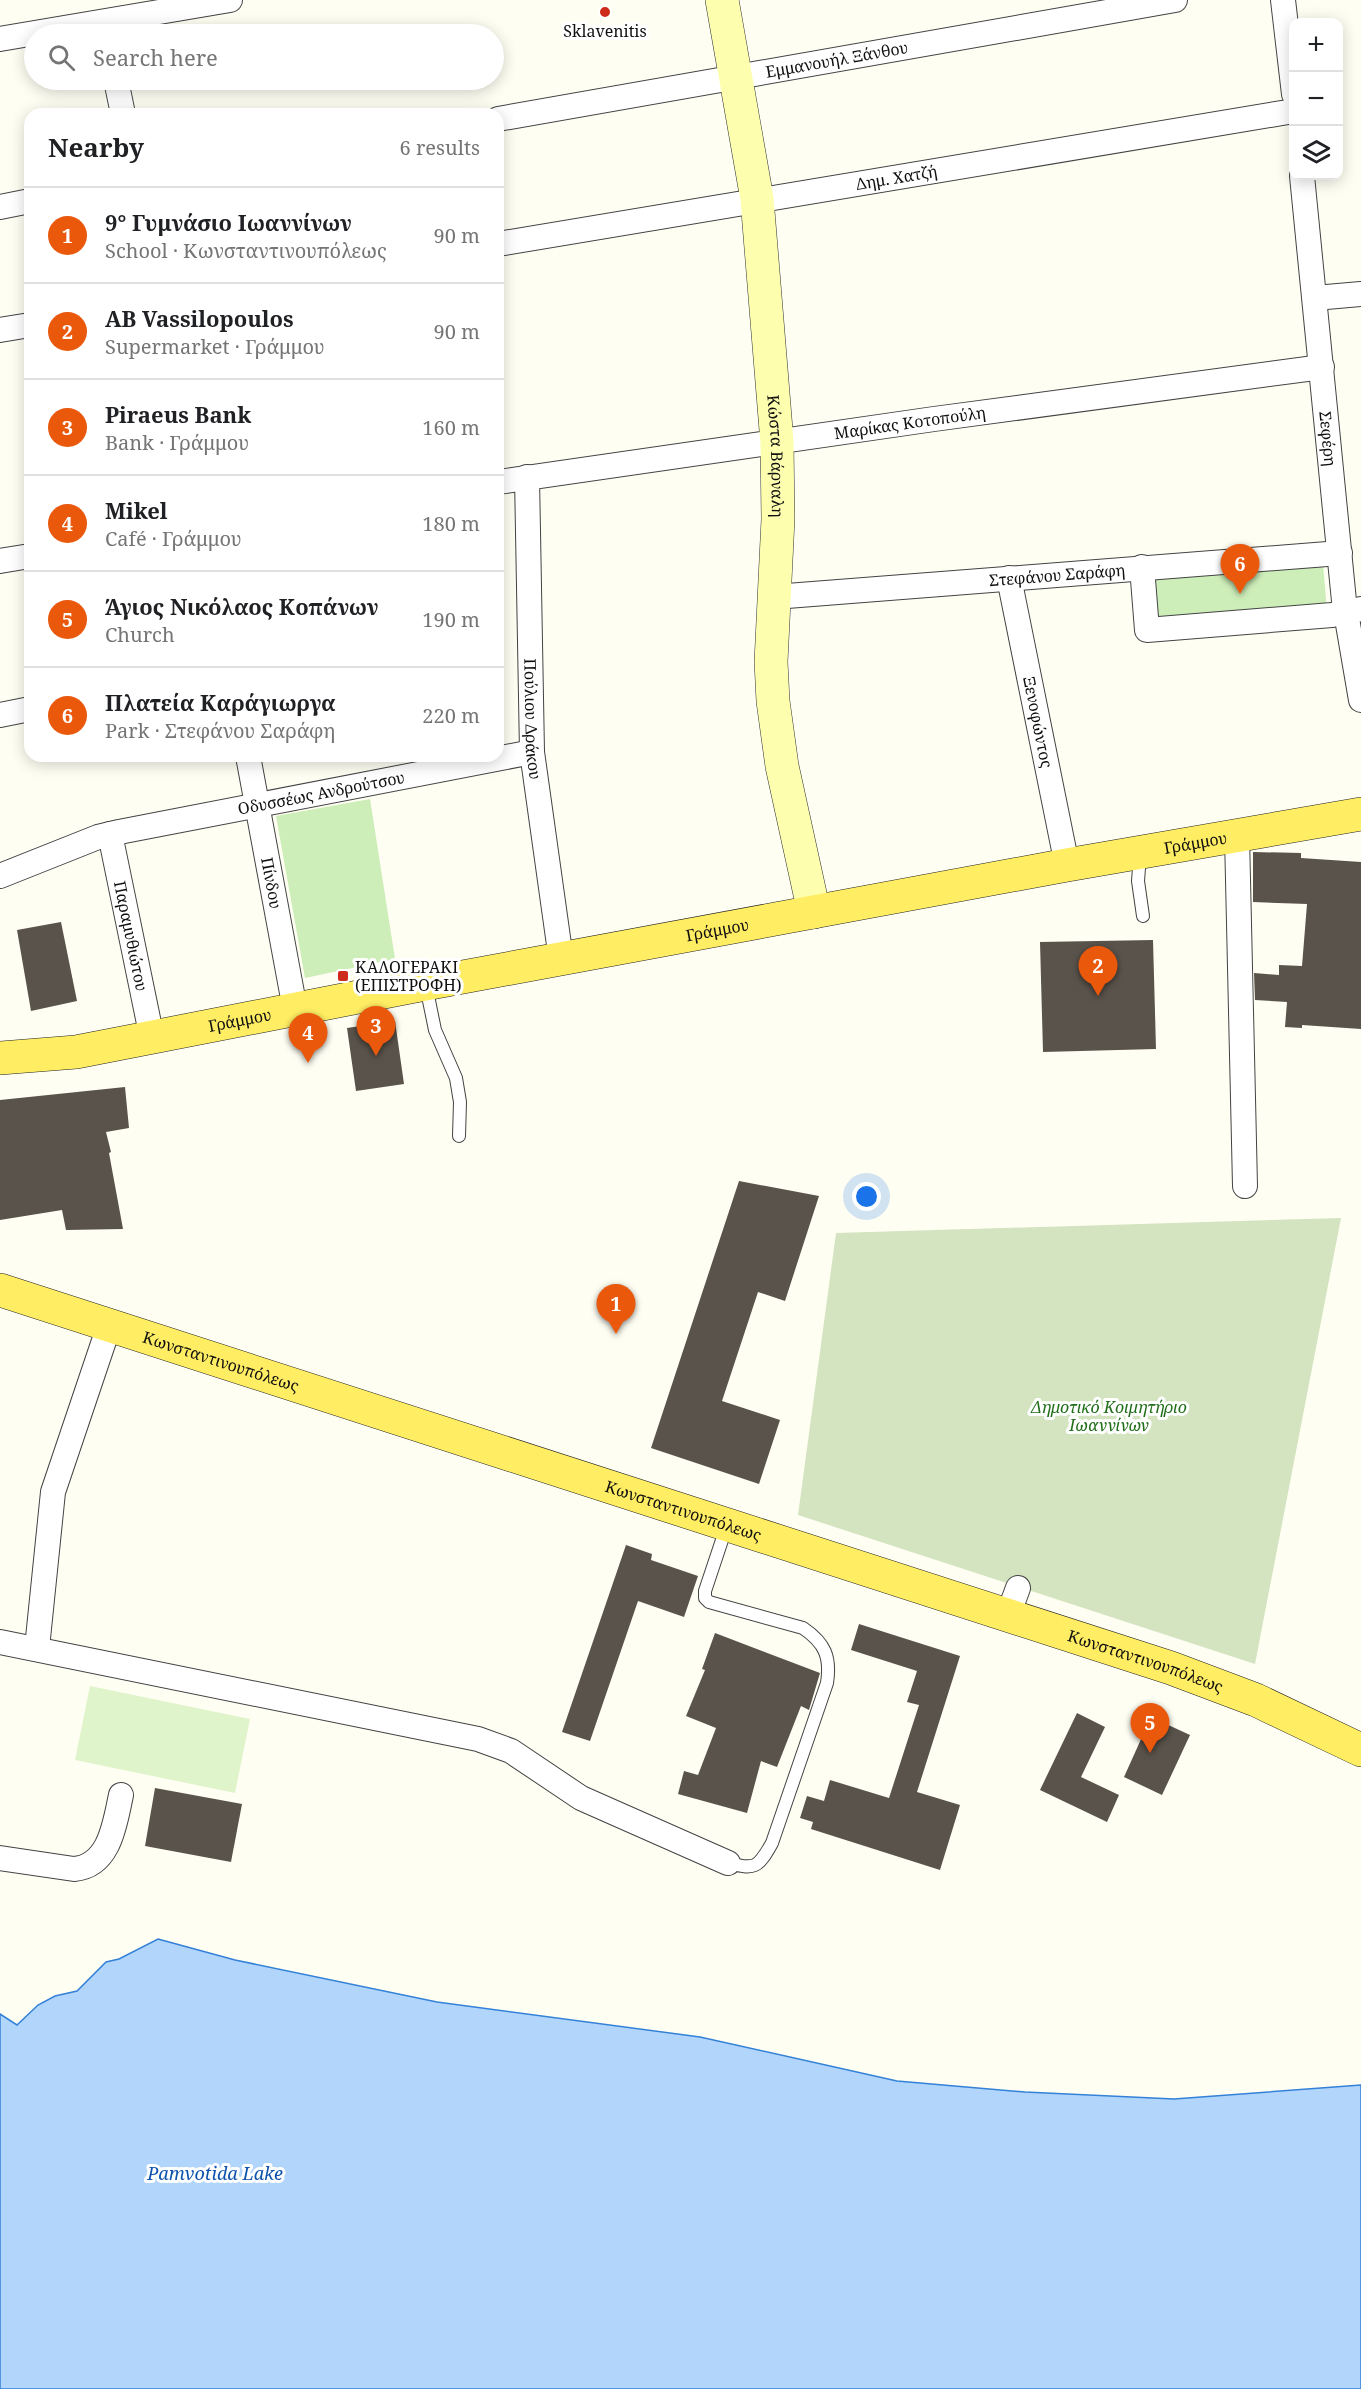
<!DOCTYPE html>
<html lang="en">
<head>
<meta charset="utf-8">
<style>
  :root { --surface:#fff; --page:#f6f6f6; --text:#202124; --muted:#757577; --line:#e0e0e0; --accent:#ea580c }
  body { margin:0; font-family:"Noto Serif",serif; background:var(--page); color:var(--text) }
  .controls { position:absolute; right:18px; top:18px; display:grid; overflow:hidden; border-radius:12px; box-shadow:0 3px 15px #0003 }
  .controls button { width:54px; height:54px; display:grid; place-items:center; padding:0; border:0; border-bottom:2px solid var(--line); background:var(--surface); color:var(--text); font:30px sans-serif }
  .you { position:absolute; left:867px; top:1197px; width:21px; height:21px; margin:-15px; border:4px solid #fff; border-radius:50%; background:#1a73e8; box-shadow:0 0 0 9px #1a73e833 }
  .badge { display:grid; place-items:center; width:39px; height:39px; border-radius:50%; background:var(--accent); color:#fff; font-size:20px; font-weight:700 }
  .pin { position:absolute; translate:-50% -50px; filter:drop-shadow(0 2px 3px #0008) }
  .pin::after { content:''; position:absolute; top:32px; width:21px; height:18px; background:inherit; clip-path:polygon(0 0,100% 0,50% 100%) }
  .list { margin:0; padding:0; list-style:none }
  h2 { display:flex; justify-content:space-between; align-items:center; height:78px; margin:0; padding:0 24px; font-size:26px }
  h2 small { font-size:20px; font-weight:400; color:var(--muted) }
  .list li { display:grid; grid-template-columns:39px 1fr auto; gap:18px; align-items:center; box-sizing:border-box; height:96px; padding:0 24px; border-top:2px solid var(--line) }
  .list b { display:block; font-size:22px; white-space:nowrap }
  .list p { margin:0; font-size:20px; white-space:nowrap; color:var(--muted) }
  .list em { font-size:20px; font-style:normal; color:var(--muted) }
  .icon { flex:none; width:33px; height:33px; fill:none; stroke:currentColor; stroke-width:2; stroke-linecap:round; stroke-linejoin:round }
  .map { position:relative; flex:none; width:1361px; height:2389px; overflow:hidden }
  .search { position:absolute; background:var(--surface); box-shadow:0 3px 15px #0003; left:24px; top:24px; width:480px; height:66px; display:flex; align-items:center; gap:15px; box-sizing:border-box; padding:0 21px; border-radius:33px; color:var(--muted); font-size:22px }
  .panel { position:absolute; background:var(--surface); box-shadow:0 3px 15px #0003; left:24px; top:108px; width:480px; height:654px; border-radius:18px }
  .map>svg:first-child { display:block }
  .green { fill:#cdeeb8 }
  .cemetery { fill:#d4e4c0 }
  .pitch { fill:#e0f4cb }
  .water { fill:#b2d6fb; stroke:#3381d8; stroke-width:1.5 }
  .building { fill:#5a534b }
  .lines { fill:none; stroke-linecap:round; stroke-linejoin:round }
  .lane-casing { stroke:#434343; stroke-width:14 }
  .street-casing { stroke:#434343; stroke-width:26 }
  .secondary-casing { stroke:#323232; stroke-width:34 }
  .primary-casing { stroke:#212121; stroke-width:34 }
  .lane { stroke:#fff; stroke-width:12 }
  .street { stroke:#fff; stroke-width:24 }
  .secondary { stroke:#fdffae; stroke-width:33 }
  .primary { stroke:#ffed63; stroke-width:33 }
  .poi-dot { fill:#cd2a1b; stroke:#fff; stroke-width:2 }
  .labels { text-anchor:middle; stroke-width:6; stroke-linejoin:round; paint-order:stroke }
  .poi-label { font-size:16px; fill:#101010; stroke:#fff }
  .street-label { font-size:16px; fill:#101010; stroke:#fff }
  .park-label { font-size:16px; font-style:italic; fill:#206e19; stroke:#fff }
  .water-label { font-size:18px; font-style:italic; fill:#0d52ad; stroke:#fff }
</style>
</head>
<body>
<div class="map">
<svg width="1361" height="2389" viewBox="0 0 1361 2389">
  <rect width="100%" height="100%" fill="#fffef3"/>
  <g class="green">
    <path d="M1323 564 1327 611 1157 624 1154 577Z"/>
    <path d="M370 799 395 959 305 978 276 816Z"/>
  </g>
  <path class="cemetery" d="M1341 1218 1255 1664 798 1515 836 1233Z"/>
  <path class="pitch" d="M90 1686 250 1719 235 1793 75 1760Z"/>
  <path class="water" d="M158 1939 235 1960 437 2002 700 2037 897 2081 1025 2092 1174 2099 1361 2085V2389H0V2014L17 2025 38 2005 55 1996 77 1991 106 1962 119 1959Z"/>
  <g class="building">
    <path d="M1253 852 1301 853V858L1361 862V1029L1302 1025V1028L1285 1027 1287 1002 1255 1000 1254 973 1279 975V965L1302 966 1307 904 1253 902Z"/>
    <path d="M61 922 77 1001 31 1011 17 930Z"/>
    <path d="M1153 940 1156 1049 1043 1052 1040 942Z"/>
    <path d="M395 1021 404 1084 356 1091 347 1028Z"/>
    <path d="M125 1087 129 1128 106 1132 111 1152 109 1153 123 1229 66 1230 62 1210 0 1220V1100Z"/>
    <path d="M739 1181 819 1196 785 1301 758 1292 722 1401 780 1420 759 1484 651 1448Z"/>
    <path d="M626 1545 652 1554 651 1560 698 1576 684 1617 638 1601 590 1741 562 1732Z"/>
    <path d="M859 1624 960 1656 917 1792 960 1805 940 1870 811 1829 813 1822 800 1818 807 1796 824 1801 830 1780 889 1798 919 1705 907 1702 917 1671 851 1650Z"/>
    <path d="M715 1633 820 1673 809 1710 801 1706 777 1767 761 1761 747 1813 678 1794 684 1771 698 1775 716 1728 686 1716 705 1670 702 1669Z"/>
    <path d="M1077 1713 1105 1727 1081 1777 1119 1795 1107 1822 1040 1790Z"/>
    <path d="M1151 1717 1190 1735 1162 1795 1124 1777Z"/>
    <path d="M155 1788 242 1804 231 1862 145 1846Z"/>
  </g>
  <g class="lines">
    <g class="lane-casing">
      <g id="lane">
        <path d="M1140 855 1138 881 1143 916"/>
        <path d="M426 986 435 1030 456 1078 460 1102 459 1136"/>
        <path d="M727 1525 705 1591V1598L709 1602 803 1628C825 1643 831 1657 827 1683L772 1843C758 1868 755 1870 728 1863"/>
      </g>
    </g>
    <g class="street-casing">
      <g id="street">
        <path d="M1283 0 1294 94"/>
        <path d="M0 39 230 0"/>
        <path d="M116 80 123 114"/>
        <path id="s1" d="M498 119 1175 0"/>
        <path id="s2" d="M1302 176 1344 601 1361 700"/>
        <path d="M0 207 30 201"/>
        <path id="s3" d="M498 244 1294 111"/>
        <path d="M1315 298 1361 294"/>
        <path d="M0 330 30 325"/>
        <path id="s4" d="M527 477 532 752 561 959"/>
        <path id="s5" d="M498 482 934 419 1322 367"/>
        <path d="M0 561 30 556"/>
        <path d="M1142 567 1147 630 1332 615 1361 609"/>
        <path id="s6" d="M1009 578 1067 865"/>
        <path id="s7" d="M774 597 1340 553"/>
        <path d="M0 715 30 709"/>
        <path id="s8" d="M248 756 295 1009"/>
        <path id="s9" d="M110 834 152 1038"/>
        <path d="M1237 836 1245 1186"/>
        <path id="s10" d="M0 876 98 837 119 832 532 752"/>
        <path d="M1008 1615 1018 1588"/>
        <path d="M0 1642 478 1739 511 1751 581 1798 728 1863"/>
        <path d="M37 1648 53 1492 109 1326"/>
        <path d="M0 1858 74 1869C110 1866 115 1823 121 1795"/>
      </g>
    </g>
    <g class="secondary-casing">
      <g id="secondary">
        <path id="s11" d="M722 0 757 199 777 442 778 519 771 662 773 701 782 766 814 912"/>
      </g>
    </g>
    <g class="primary-casing">
      <g id="primary">
        <path id="s12" d="M0 1058 76 1052 425 984 1067 865 1361 814"/>
        <path id="s13" d="M0 1290 1171 1668 1256 1700 1361 1750"/>
      </g>
    </g>
    <use href="#lane" class="lane"/>
    <use href="#street" class="street"/>
    <use href="#secondary" class="secondary"/>
    <use href="#primary" class="primary"/>
  </g>
  <g class="poi-dot">
    <circle cx="605" cy="12" r="6"/>
    <rect x="337" y="970" width="12" height="12" rx="3"/>
  </g>
  <g class="labels">
    <g class="poi-label">
      <text x="605" y="37">Sklavenitis</text>
      <text x="355" y="973" text-anchor="start">ΚΑΛΟΓΕΡΑΚΙ<tspan x="355" dy="18">(ΕΠΙΣΤΡΟΦΗ)</tspan></text>
    </g>
    <g class="street-label">
      <text dy="6" stroke="none"><textPath href="#s1" startOffset="344">Εμμανουήλ Ξάνθου</textPath></text>
      <text dy="6" stroke="none"><textPath href="#s3" startOffset="404">Δημ. Χατζή</textPath></text>
      <text dy="6" stroke="none"><textPath href="#s5" startOffset="416">Μαρίκας Κοτοπούλη</textPath></text>
      <text dy="6" stroke="none"><textPath href="#s2" startOffset="264">Σεφέρη</textPath></text>
      <text dy="6" stroke="none"><textPath href="#s11" startOffset="460">Κώστα Βάρναλη</textPath></text>
      <text dy="6" stroke="none"><textPath href="#s7" startOffset="284">Στεφάνου Σαράφη</textPath></text>
      <text dy="6" stroke="none"><textPath href="#s4" startOffset="242">Πούλιου Δράκου</textPath></text>
      <text dy="6" stroke="none"><textPath href="#s6" startOffset="147">Ξενοφώντος</textPath></text>
      <text dy="6" stroke="none"><textPath href="#s10" startOffset="333">Οδυσσέως Ανδρούτσου</textPath></text>
      <text dy="6" stroke="none"><textPath href="#s12" startOffset="1215">Γράμμου</textPath></text>
      <text dy="6" stroke="none"><textPath href="#s8" startOffset="129">Πίνδου</textPath></text>
      <text dy="6" stroke="none"><textPath href="#s12" startOffset="729">Γράμμου</textPath></text>
      <text dy="6" stroke="none"><textPath href="#s9" startOffset="104">Παραμυθιώτου</textPath></text>
      <text dy="6" stroke="none"><textPath href="#s12" startOffset="243">Γράμμου</textPath></text>
      <text dy="6" stroke="none"><textPath href="#s13" startOffset="232">Κωνσταντινουπόλεως</textPath></text>
      <text dy="6" stroke="none"><textPath href="#s13" startOffset="718">Κωνσταντινουπόλεως</textPath></text>
      <text dy="6" stroke="none"><textPath href="#s13" startOffset="1204">Κωνσταντινουπόλεως</textPath></text>
    </g>
    <g class="park-label">
      <text x="1109" y="1413">Δημοτικό Κοιμητήριο<tspan x="1109" dy="18">Ιωαννίνων</tspan></text>
    </g>
    <g class="water-label">
      <text x="215" y="2180">Pamvotida Lake</text>
    </g>
  </g>
</svg>
<div class="controls">
<button>+</button>
<button>−</button>
<button><svg class="icon" aria-label="layers" viewBox="0 0 24 24"><path d="M12 4l9 5-9 5-9-5zM3 14l9 5 9-5"/></svg></button>
</div>
<div class="you"></div>
<div class="pin badge" style="left:616px;top:1334px">1</div>
<div class="pin badge" style="left:1098px;top:996px">2</div>
<div class="pin badge" style="left:376px;top:1056px">3</div>
<div class="pin badge" style="left:308px;top:1063px">4</div>
<div class="pin badge" style="left:1150px;top:1753px">5</div>
<div class="pin badge" style="left:1240px;top:594px">6</div>
<div class="search"><svg class="icon" aria-label="search" viewBox="0 0 24 24"><circle cx="10" cy="10" r="6"/><path d="M15 15l6 6"/></svg>Search here</div>
<section class="panel">
<h2>Nearby<small>6 results</small></h2>
<ul class="list">
<li><span class="badge">1</span><div><b>9° Γυμνάσιο Ιωαννίνων</b><p>School · Κωνσταντινουπόλεως</p></div><em>90 m</em></li>
<li><span class="badge">2</span><div><b>AB Vassilopoulos</b><p>Supermarket · Γράμμου</p></div><em>90 m</em></li>
<li><span class="badge">3</span><div><b>Piraeus Bank</b><p>Bank · Γράμμου</p></div><em>160 m</em></li>
<li><span class="badge">4</span><div><b>Mikel</b><p>Café · Γράμμου</p></div><em>180 m</em></li>
<li><span class="badge">5</span><div><b>Άγιος Νικόλαος Κοπάνων</b><p>Church</p></div><em>190 m</em></li>
<li><span class="badge">6</span><div><b>Πλατεία Καράγιωργα</b><p>Park · Στεφάνου Σαράφη</p></div><em>220 m</em></li>
</ul>
</section>
</div>
</body>
</html>
